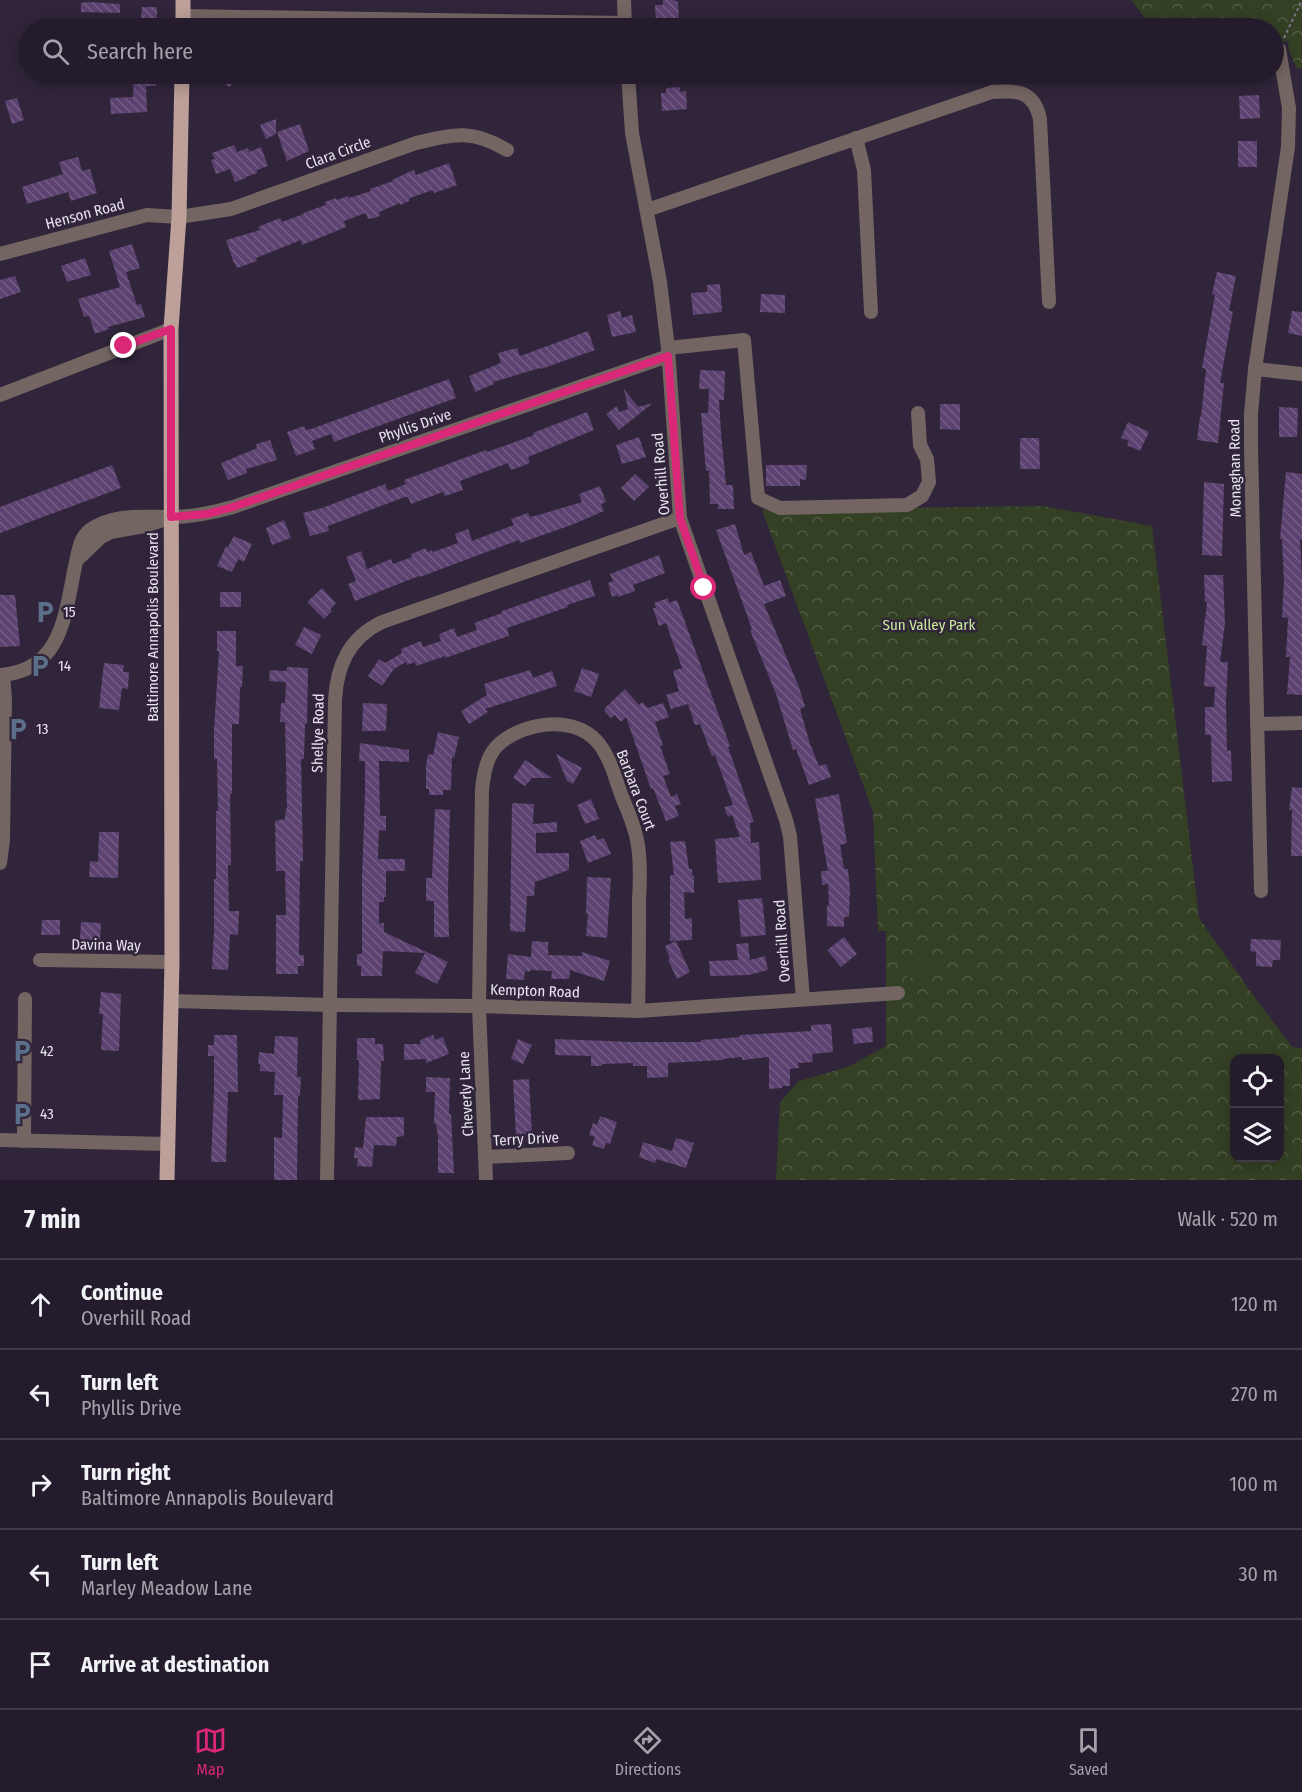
<!DOCTYPE html>
<html lang="en">
<head>
<meta charset="utf-8">
<style>
  :root { --surface:#241c2c; --page:#302938; --text:#f1f3f6; --muted:#a3a1a9; --line:#413a48; --accent:#db2777 }
  body { margin:0; font-family:"Fira Sans Condensed",sans-serif; background:var(--page); color:var(--text) }
  .controls { position:absolute; right:18px; bottom:18px; display:grid; overflow:hidden; border-radius:12px; box-shadow:0 3px 15px #0003 }
  .controls button { width:54px; height:54px; display:grid; place-items:center; padding:0; border:0; border-bottom:2px solid var(--line); background:var(--surface); color:var(--text); font:30px sans-serif }
  .stop { position:absolute; width:18px; height:18px; margin:-14px; border:4px solid #db2777; border-radius:50%; background:#fff }
  .stop.end { background:#db2777; border-color:#fff; box-shadow:0 2px 6px #0008 }
  .list { margin:0; padding:0; list-style:none }
  h2 { display:flex; justify-content:space-between; align-items:center; height:78px; margin:0; padding:0 24px; font-size:26px }
  h2 small { font-size:20px; font-weight:400; color:var(--muted) }
  .list li { display:grid; grid-template-columns:39px 1fr auto; gap:18px; align-items:center; box-sizing:border-box; height:90px; padding:0 24px; border-top:2px solid var(--line) }
  .list b { display:block; font-size:22px; white-space:nowrap }
  .list p { margin:0; font-size:20px; white-space:nowrap; color:var(--muted) }
  .list em { font-size:20px; font-style:normal; color:var(--muted) }
  .icon { flex:none; width:33px; height:33px; fill:none; stroke:currentColor; stroke-width:2; stroke-linecap:round; stroke-linejoin:round }
  .map { position:relative; flex:none; width:1302px; height:1180px; overflow:hidden }
  .search { position:absolute; background:var(--surface); box-shadow:0 3px 15px #0003; left:18px; right:18px; top:18px; height:66px; display:flex; align-items:center; gap:15px; box-sizing:border-box; padding:0 21px; border-radius:33px; color:var(--muted); font-size:22px }
  .sheet { height:528px; background:var(--surface) }
  nav { display:flex; justify-content:space-around; align-items:center; box-sizing:border-box; height:84px; border-top:2px solid var(--line); background:var(--surface); font-size:16px; color:var(--muted) }
  nav a { display:grid; justify-items:center; gap:3px }
  nav .on { color:var(--accent) }
  .map>svg:first-child { display:block }
  .forest { fill:url(#forest-crowns); fill-rule:evenodd }
  .pitch { fill:#344024 }
  .building { fill:url(#building-back-hatch) }
  .lines { fill:none; stroke-linecap:round; stroke-linejoin:round }
  .path { stroke:#81788a; stroke-width:2; stroke-dasharray:3 3; stroke-linecap:butt }
  .minor { stroke:#736562; stroke-width:14 }
  .major { stroke:#bca099; stroke-width:15 }
  .route { stroke:#db2777; stroke-width:8 }
  .labels { text-anchor:middle; stroke-width:5; stroke-linejoin:round; paint-order:stroke }
  .street-label { font-size:15px; fill:#eae3f1; stroke:#30253a }
  .poi-label { font-size:15px; fill:#eae3f1; stroke:#30253a; text-anchor:start }
  .park-label { font-size:15px; fill:#c9ea9a; stroke:#30253a }
</style>
</head>
<body>
<div class="map">
<svg width="1302" height="1180" viewBox="0 0 1302 1180">
  <defs>
    <pattern id="forest-crowns" width="20" height="18" patternUnits="userSpaceOnUse" patternTransform="scale(1.5)"><rect width="20" height="18" fill="#344024"/><path d="M2 6a3 3 0 1 1 6 0M12 15a3 3 0 1 1 6 0" fill="none" stroke="#525b44"/></pattern>
    <pattern id="building-back-hatch" width="6" height="6" patternUnits="userSpaceOnUse" patternTransform="scale(1.5)"><rect width="6" height="6" fill="#5c4270"/><path d="M-1 5l2 2M0 0l6 6M5-1l2 2" fill="none" stroke="#745d85"/></pattern>
  </defs>
  <rect width="100%" height="100%" fill="#30253a"/>
  <g class="forest">
    <path d="M1131 0H1302V68L1297 69 1289 51 1288 41 1274 43V28H1153Z"/>
    <path d="M1043 506 1152 526 1199 918 1250 991 1292 1047 1302 1048V1180H776L780 1102 799 1081 848 1067 886 1046V931H878L873 812 762 510ZM1234 1058H1280V1158H1234Z"/>
  </g>
  <path class="pitch" d="M906 961H930V978H907Z"/>
  <g class="building">
    <path d="M663 0H673L678 2 679 21 656 22 655 5H663Z"/>
    <path d="M88 2 120 4V13L81 12V3Z"/>
    <path d="M142 7H157V21L141 20Z"/>
    <path d="M134 74H156V86H146L147 112 111 114 110 98 133 97Z"/>
    <path d="M219 74H249L228 87Z"/>
    <path d="M680 87V92L686 91 687 109 662 111 661 93H666V88Z"/>
    <path d="M1259 95 1260 118 1240 119 1239 96Z"/>
    <path d="M17 98 24 120 12 124 5 101Z"/>
    <path d="M276 119V134L266 139 260 125Z"/>
    <path d="M300 124 309 151 287 161 277 132Z"/>
    <rect x="1238" y="141" width="19" height="26"/>
    <path d="M234 145 237 152 248 148 249 152 261 147 268 166 257 170V173L246 177V178L235 182 230 169 216 174 211 160 215 159 212 153Z"/>
    <path d="M78 157 82 171 90 169 97 193 71 201 68 192 27 204 22 187 63 174 59 162Z"/>
    <path d="M449 163 457 185 434 193 433 190 410 198 409 201 400 205V203L379 212 380 216 374 218 368 219 366 213 344 221 346 227 302 245 301 240 256 258 257 261 237 268 235 263H234L226 240 260 230 258 227 280 218 282 222 304 214 303 213 326 205 325 202 336 198 337 200 348 196 349 198 371 191 370 189 393 181 392 180 409 172 414 170 416 175Z"/>
    <path d="M132 244 140 268 126 272 137 305 141 304 145 317 108 327 109 329 95 334 89 316 84 317 78 299 120 287 109 251Z"/>
    <path d="M85 258 91 275 67 282 61 266Z"/>
    <path d="M1217 272 1236 276 1229 311H1233L1220 383H1224L1218 443 1197 440 1200 416 1201 417 1206 369 1202 368 1215 295 1212 294Z"/>
    <path d="M15 276 21 292 0 299V280Z"/>
    <path d="M720 284 722 312 693 315 691 293 707 292V285Z"/>
    <path d="M761 294 785 295V313L760 312Z"/>
    <path d="M620 311 622 318 632 315 636 332 612 337 607 315Z"/>
    <path d="M1292 311 1302 312V336L1288 333Z"/>
    <path d="M588 331 595 350 541 369 540 368 493 382 494 384 475 392 469 376 501 363 498 353 517 348 520 356Z"/>
    <path d="M700 370 725 371 724 400H719L721 432 726 485H733L734 509H718V504H710L709 471H706L701 413H708L709 389H699Z"/>
    <path d="M449 379 456 398 334 442 331 434 312 441 315 449 296 456 287 432 304 426 306 430 311 429Z"/>
    <path d="M624 389 638 407 653 403 619 430 606 414 617 406 619 412 628 409Z"/>
    <path d="M940 404H960V430L940 429Z"/>
    <path d="M1279 407 1298 408 1297 437H1279Z"/>
    <path d="M587 412 594 430 528 457 530 463 511 470 508 463 460 481 463 490 445 496 443 492 411 504 408 497H405L328 526 329 531 310 536 303 513 322 508 385 484 388 491 406 484 404 480 486 450 487 452 534 435 533 433Z"/>
    <path d="M1128 422 1149 432 1140 451 1127 445 1129 441 1121 438Z"/>
    <path d="M639 437 646 457 622 464 616 445Z"/>
    <path d="M1020 438H1039L1040 469H1020Z"/>
    <path d="M270 440 277 460 246 469 247 473 228 480 221 463 257 448 256 444Z"/>
    <path d="M112 465 121 488 0 533V507Z"/>
    <path d="M766 465H807L806 480 800 479V486H766Z"/>
    <path d="M1286 472 1302 474V540H1300L1302 578V695L1287 694 1290 657H1286L1288 618 1282 617 1284 582 1282 539H1280Z"/>
    <path d="M635 474 649 487 634 501 621 488Z"/>
    <path d="M1204 482 1224 484 1222 556 1202 555Z"/>
    <path d="M600 486 606 502 601 504 604 511 574 524 520 543 519 540 420 577 419 576 355 601 348 584 356 581 346 557 361 551 367 569 391 559 393 564 412 557 411 554 426 548 427 552 432 550 433 552 458 543 455 534 468 529 472 541 514 525 511 519 528 513 530 517 535 516 582 502 579 494Z"/>
    <path d="M284 520 291 538 272 545 266 528Z"/>
    <path d="M735 524 744 555 751 552 764 586 780 580 786 596 764 604 799 687 805 707 800 709 810 744 819 766 826 764 831 777 809 785 796 749 793 750 776 694 750 630 752 629 716 530Z"/>
    <path d="M234 536 252 544 244 562 238 559 232 572 217 566 226 546 228 547Z"/>
    <path d="M659 555 665 573 633 585 635 591 618 597 617 595 612 597 608 583 613 581 610 574Z"/>
    <path d="M1204 575H1223L1225 623 1220 662H1228L1226 702 1227 751 1231 750 1232 781 1212 782 1211 735H1205V707H1214L1215 687 1204 686 1207 646 1202 645 1207 602H1205Z"/>
    <path d="M590 580 595 596 567 605 568 607 507 628 509 636 445 658V656L416 666 415 662 407 665 406 662 394 669 382 686 368 676 379 659 385 663 402 653 401 649 421 641 423 647 441 641 439 634 454 628 457 637 477 630 474 623 502 613V611Z"/>
    <path d="M322 588 336 603 330 610 332 611 324 619 307 602Z"/>
    <rect x="220" y="592" width="21" height="15"/>
    <path d="M0 595H15L20 646 0 647Z"/>
    <path d="M668 598 669 603 677 600 730 746 728 747 754 822 750 823 751 843 759 842 761 880 718 883 715 839 740 837 732 815 728 817 724 807 733 805 715 755 712 756 700 724 695 725 688 704 671 709 666 695 679 691 673 671 682 668 666 623 659 626 653 608H656L654 603Z"/>
    <path d="M304 627 321 635 312 654 295 645Z"/>
    <path d="M217 631H236V666H243L242 687H240L239 724H232V794H230L231 865H228L229 911H239L238 935 230 934 228 970 212 969 214 930V879H216V811H218L217 759H214V730L219 651H217Z"/>
    <path d="M104 663 124 665 123 672H129L128 689 122 688 119 710 99 708Z"/>
    <path d="M287 667 308 668 307 724H305L304 759H301L303 861H300L299 955H304V966H298V974H276V915H286L285 871H276L275 821 285 819 286 808 287 809 285 722H280L281 703H285L286 682 269 681 270 670 286 671Z"/>
    <path d="M582 668 599 674 591 697 574 691Z"/>
    <path d="M530 670 533 678 552 671 557 686 485 709 488 712 469 724 461 711 487 695 484 684Z"/>
    <path d="M625 689 639 705 642 702 648 708 663 703 669 717 655 722 663 745 660 746 670 774 663 776 671 797 677 794 681 804 675 806 679 816 666 821 653 788 651 789 626 717 621 722 615 715 611 718 605 712V708Z"/>
    <path d="M363 703 387 704 386 731H362Z"/>
    <path d="M438 732 459 737 454 758 452 757 451 790H443V795H429V789H426V766L428 754 433 755Z"/>
    <path d="M360 743 409 750V762L379 761 380 816H386V831L379 830 378 859H405V871H386V897H384V902H379V923H384V932L448 962 437 984 415 973 425 953 383 951 382 976H361V966H357V954H362V878L365 794V761H359Z"/>
    <path d="M556 754 582 768 573 784 567 781Z"/>
    <path d="M525 760 552 778H532L525 786 513 778Z"/>
    <path d="M1292 787 1302 788V856H1291L1292 810H1289Z"/>
    <path d="M839 794 847 843 840 845 844 869H848L850 889 849 917H844V927L827 926V905H829L828 884 822 885 821 871H828L815 799Z"/>
    <path d="M591 799 599 819 585 824 577 805Z"/>
    <path d="M512 803 534 804 533 824 557 822V832L536 833V853H569V870L535 882 534 896H527L525 932 510 931Z"/>
    <path d="M435 809 450 810 448 889 449 937H434V901H426V878H432Z"/>
    <path d="M99 832H119L118 878 89 877 90 861 98 862Z"/>
    <path d="M595 835 597 840 604 838 611 854 588 863 580 841Z"/>
    <path d="M685 841 689 869H692V875H694V893L684 892 685 919 692 918V940L670 941V875H674L670 842Z"/>
    <path d="M587 877 611 878 607 938 586 936 588 914H586Z"/>
    <path d="M762 898 766 935 741 937 738 900Z"/>
    <path d="M42 920H60V935H41Z"/>
    <path d="M81 922 101 923 100 942 80 941Z"/>
    <path d="M844 937 857 954 841 967 827 950Z"/>
    <path d="M1251 939 1281 940 1280 960H1273L1272 967 1256 966V952L1250 951Z"/>
    <path d="M532 941 548 942V955L582 956V952L610 961 604 981 570 970 569 979H551L552 971 530 970V972L525 971 524 980 506 979 508 954 531 957Z"/>
    <path d="M676 941 690 972 677 979 668 960 670 959 665 946Z"/>
    <path d="M748 943 750 960 765 956 768 970 749 975 710 976 709 961 738 960 736 944Z"/>
    <path d="M101 992 121 994 119 1051 101 1050 103 1014H99Z"/>
    <path d="M831 1024 833 1052 812 1054 813 1062 798 1063 799 1068 790 1069V1086H782V1088L769 1089V1057L742 1060V1057L723 1059V1060L668 1063V1077L647 1078V1066H633V1063L602 1064V1066H591V1056L555 1055V1039L632 1042H701V1040L740 1037V1035L811 1031V1025Z"/>
    <path d="M872 1027 873 1042 854 1044 852 1029Z"/>
    <path d="M214 1035H237L238 1092H228L226 1162H211L214 1092V1056H208V1045H214Z"/>
    <path d="M433 1035 435 1040 443 1037 449 1054 426 1063V1059L404 1060V1044H421L420 1040Z"/>
    <path d="M275 1036 298 1037 297 1077H301L300 1096H298L297 1180H274V1137L282 1138 283 1095H274L275 1072 260 1071V1064H258L259 1052 274 1054Z"/>
    <path d="M357 1038H375V1044H383L384 1061H381L380 1099 359 1100 358 1098 359 1060H357Z"/>
    <path d="M518 1039 532 1045 523 1064 511 1059Z"/>
    <path d="M426 1077 450 1078 449 1114H451L454 1173H438V1136L436 1124H434L435 1092H426Z"/>
    <path d="M529 1079 532 1135 516 1137 513 1080Z"/>
    <path d="M600 1116 617 1122 610 1144 606 1143 604 1149 592 1145 595 1137 589 1135 593 1123 597 1125Z"/>
    <path d="M366 1117H404V1136L397 1137 396 1146 374 1145 372 1167 357 1166 358 1158H354L355 1147 363 1148Z"/>
    <path d="M676 1138 694 1143 686 1168 656 1159 655 1163 639 1157 643 1142 672 1151Z"/>
  </g>
  <g class="lines">
    <path class="path" d="M1284 38 1302 0"/>
    <g class="minor">
      <path d="M624 0 625 28"/>
      <path d="M184 16 625 23"/>
      <path d="M628 74 632 133 660 282 668 348 680 518 786 820 790 836 803 999"/>
      <path d="M856 138 864 170 871 312"/>
      <path d="M647 210 992 92C1018 90 1034 91 1040 119L1049 302"/>
      <path d="M0 254 147 215 179 217 231 209 416 143C454 134 472 129 507 150"/>
      <path d="M668 348 744 340 758 498 780 508 907 505 922 496 929 482 927 459 920 445 918 413"/>
      <path d="M1255 369 1302 374"/>
      <path d="M0 395 171 329"/>
      <path d="M77 560 101 537 111 532 144 526 163 520"/>
      <path d="M0 675C64 671 65 611 76 562 79 550 79 539 90 530 113 513 144 517 170 517 192 517 212 513 233 507L668 356"/>
      <path d="M1257 724 1302 723"/>
      <path d="M0 863 3 840 5 699 3 675"/>
      <path d="M1261 891 1251 448V414L1255 369 1288 147 1289 108 1279 49"/>
      <path d="M40 960 172 962"/>
      <path d="M171 1001 330 1005 479 1006 638 1011 898 993"/>
      <path d="M0 1140 168 1144"/>
      <path d="M24 1141 25 999"/>
      <path d="M486 1157 568 1153"/>
      <path d="M327 1180 335 700C337 665 349 638 382 622L680 518"/>
      <path d="M486 1180 479 1006 482 790C485 758 492 742 523 730 554 719 590 722 606 755 613 767 616 781 621 794 627 810 636 828 638 846 641 864 640 883 639 901 639 938 639 974 638 1011"/>
    </g>
    <g class="major">
      <path d="M183 28V0"/>
      <path d="M167 1180 172 962 171 329 179 217 182 74"/>
    </g>
  </g>
  <g class="lines">
    <path class="route" d="M124 346 171 329V517L207 514 233 507 668 356 680 518 704 588"/>
  </g>
  <defs>
    <g id="parking-bare" transform="scale(1.8)"><path d="M-3.5-5.5H1a3.5 3.5 0 0 1 0 7H-1V5.5H-3.5ZM-1-3.4V-.6H.8a1.4 1.4 0 0 0 0-2.8Z" fill="#5c6f8a" stroke="#30253a" stroke-width="2.5" paint-order="stroke"/></g>
  </defs>
  <g fill-rule="evenodd">
    <use href="#parking-bare" x="45" y="612"/>
    <use href="#parking-bare" x="40" y="666"/>
    <use href="#parking-bare" x="18" y="729"/>
    <use href="#parking-bare" x="22" y="1051"/>
    <use href="#parking-bare" x="22" y="1114"/>
  </g>
  <g class="labels">
    <g class="street-label">
      <text transform="translate(338 153) rotate(-20)" y="5">Clara Circle</text>
      <text transform="translate(85 214) rotate(-15)" y="5">Henson Road</text>
      <text transform="translate(415 426) rotate(-19)" y="5">Phyllis Drive</text>
      <text transform="translate(1235 468) rotate(-91)" y="5">Monaghan Road</text>
      <text transform="translate(661 474) rotate(-95)" y="5">Overhill Road</text>
      <text transform="translate(153 627) rotate(-90)" y="5">Baltimore Annapolis Boulevard</text>
      <text transform="translate(318 733) rotate(-89)" y="5">Shellye Road</text>
      <text transform="translate(636 790) rotate(69)" y="5">Barbara Court</text>
      <text transform="translate(782 941) rotate(-94)" y="5">Overhill Road</text>
      <text transform="translate(106 945) rotate(1)" y="5">Davina Way</text>
      <text transform="translate(535 991) rotate(2)" y="5">Kempton Road</text>
      <text transform="translate(466 1094) rotate(-93)" y="5">Cheverly Lane</text>
      <text transform="translate(526 1139) rotate(-3)" y="5">Terry Drive</text>
    </g>
    <g class="poi-label">
      <text x="63" y="617">15</text>
      <text x="58" y="671">14</text>
      <text x="36" y="734">13</text>
      <text x="40" y="1056">42</text>
      <text x="40" y="1119">43</text>
    </g>
    <g class="park-label">
      <text x="929" y="630">Sun Valley Park</text>
    </g>
  </g>
</svg>
<div class="controls">
<button><svg class="icon" aria-label="locate" viewBox="0 0 24 24"><circle cx="12" cy="12" r="6"/><path d="M12 2v4M12 18v4M2 12h4M18 12h4"/></svg></button>
<button><svg class="icon" aria-label="layers" viewBox="0 0 24 24"><path d="M12 4l9 5-9 5-9-5zM3 14l9 5 9-5"/></svg></button>
</div>
<div class="stop" style="left:704px;top:588px"></div>
<div class="stop end" style="left:124px;top:346px"></div>
<div class="search"><svg class="icon" aria-label="search" viewBox="0 0 24 24"><circle cx="10" cy="10" r="6"/><path d="M15 15l6 6"/></svg>Search here</div>
</div>
<section class="sheet">
<h2>7 min<small>Walk · 520 m</small></h2>
<ul class="list">
<li><svg class="icon" aria-label="ahead" viewBox="0 0 24 24"><path d="M12 20V5M6 11l6-6 6 6"/></svg><div><b>Continue</b><p>Overhill Road</p></div><em>120 m</em></li>
<li><svg class="icon" aria-label="left" viewBox="0 0 24 24"><path d="M17 20v-9H6M10 6l-5 5 5 5"/></svg><div><b>Turn left</b><p>Phyllis Drive</p></div><em>270 m</em></li>
<li><svg class="icon" aria-label="right" viewBox="0 0 24 24"><path d="M7 20v-9h11M14 6l5 5-5 5"/></svg><div><b>Turn right</b><p>Baltimore Annapolis Boulevard</p></div><em>100 m</em></li>
<li><svg class="icon" aria-label="left" viewBox="0 0 24 24"><path d="M17 20v-9H6M10 6l-5 5 5 5"/></svg><div><b>Turn left</b><p>Marley Meadow Lane</p></div><em>30 m</em></li>
<li><svg class="icon" aria-label="arrive" viewBox="0 0 24 24"><path d="M6 21V4h12l-3 4 3 4H6"/></svg><div><b>Arrive at destination</b></div></li>
</ul>
</section>
<nav>
<a class="on"><svg class="icon" aria-label="map" viewBox="0 0 24 24"><path d="M3 6l6-2 6 2 6-2v14l-6 2-6-2-6 2zM9 4v14M15 6v14"/></svg>Map</a>
<a><svg class="icon" aria-label="directions" viewBox="0 0 24 24"><path d="M12 3l9 9-9 9-9-9zM9 14v-3h6M13 9l2 2-2 2"/></svg>Directions</a>
<a><svg class="icon" aria-label="saved" viewBox="0 0 24 24"><path d="M7 4h10v16l-5-4-5 4z"/></svg>Saved</a>
</nav>
</body>
</html>
